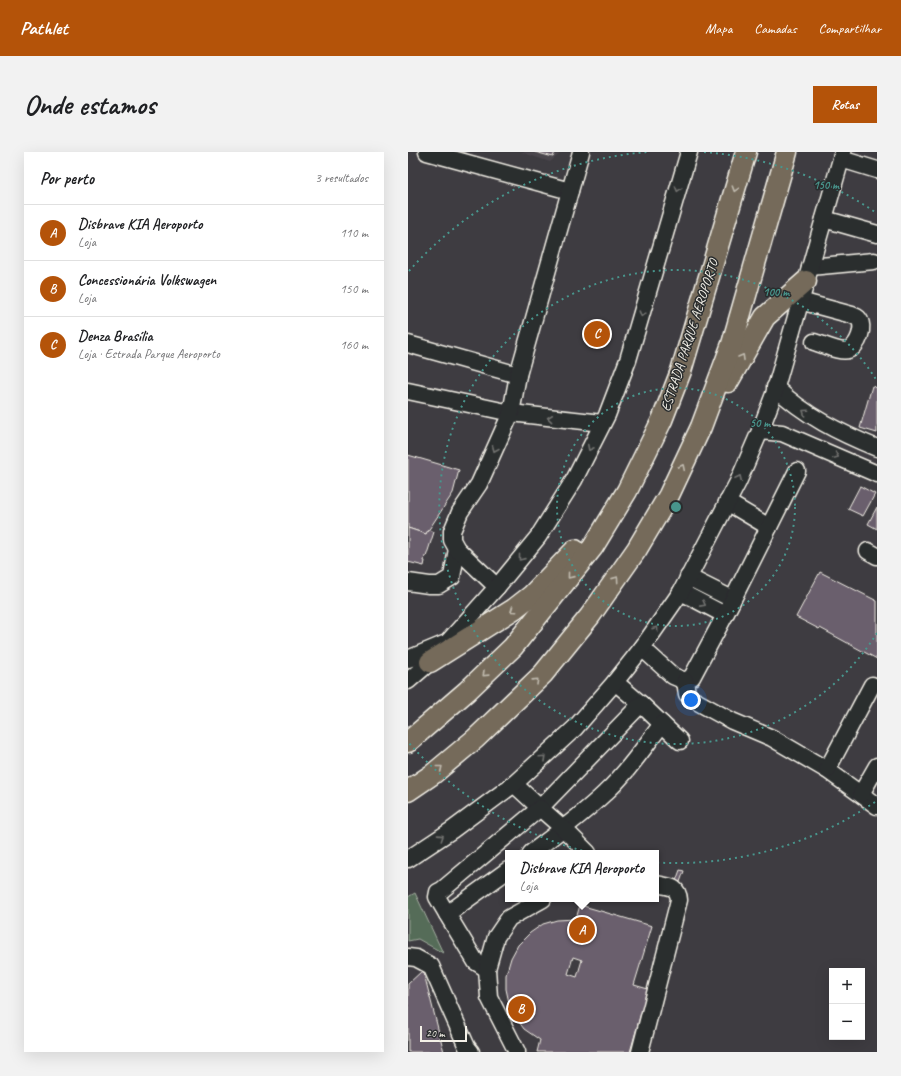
<!DOCTYPE html>
<html lang="pt">
<head>
<meta charset="utf-8">
<style>
  :root { --surface:#fff; --page:#f2f2f2; --text:#202124; --muted:#757577; --line:#e0e0e0; --accent:#b45309 }
  body { margin:0; font-family:Caveat,sans-serif; background:var(--page); color:var(--text) }
  .controls { position:absolute; right:12px; bottom:12px; display:grid; overflow:hidden; border-radius:0px; box-shadow:0 4px 16px #0002 }
  .controls button { width:36px; height:36px; display:grid; place-items:center; padding:0; border:0; border-bottom:1px solid var(--line); background:var(--surface); color:var(--text); font:20px sans-serif }
  .scale { position:absolute; left:12px; bottom:10px; width:47px; box-sizing:border-box; padding-left:4px; border:2px solid #f4f1e8; border-top:0; font-size:11px; line-height:14px; white-space:nowrap; color:#f4f1e8; -webkit-text-stroke:3px #2a2d2e; paint-order:stroke }
  .you { position:absolute; left:283px; top:548px; width:14px; height:14px; margin:-10px; border:3px solid #fff; border-radius:50%; background:#1a73e8; box-shadow:0 0 0 6px #1a73e833 }
  .badge { display:grid; place-items:center; width:26px; height:26px; border-radius:50%; background:var(--accent); color:#fff; font-size:13px; font-weight:700 }
  .pin { position:absolute; translate:-50% -50%; border:2px solid #fff; box-shadow:0 1px 4px #0006 }
  .popup { position:absolute; left:97px; top:698px; width:154px; height:52px; box-sizing:border-box; display:grid; place-content:center; border-radius:0px; background:var(--surface); filter:drop-shadow(0 1px 3px #0005); font-size:13px; white-space:nowrap; color:var(--muted) }
  .popup b { font-size:15px; color:var(--text) }
  .popup::after { content:''; position:absolute; left:50%; top:100%; margin-left:-8px; border:8px solid transparent; border-top-color:var(--surface) }
  .list { margin:0; padding:0; list-style:none }
  h2 { display:flex; justify-content:space-between; align-items:center; height:52px; margin:0; padding:0 16px; font-size:17px }
  h2 small { font-size:13px; font-weight:400; color:var(--muted) }
  .list li { display:grid; grid-template-columns:26px 1fr auto; gap:12px; align-items:center; box-sizing:border-box; height:56px; padding:0 16px; border-top:1px solid var(--line) }
  .list b { display:block; font-size:15px; white-space:nowrap }
  .list p { margin:0; font-size:13px; white-space:nowrap; color:var(--muted) }
  .list em { font-size:13px; font-style:normal; color:var(--muted) }
  .map { position:relative; flex:none; width:469px; height:900px; overflow:hidden; border-radius:0px }
  header { display:flex; align-items:center; gap:24px; box-sizing:border-box; height:56px; padding:0 20px; background:var(--accent); color:#fff }
  header strong { font-size:19px }
  nav { display:flex; gap:22px; margin-inline-start:auto; font-size:14px }
  .intro { display:flex; align-items:center; justify-content:space-between; box-sizing:border-box; height:96px; padding:0 24px }
  h1 { margin:0; font-size:28px }
  .button { padding:10px 18px; border-radius:0px; background:var(--accent); color:#fff; font-size:14px; font-weight:700 }
  main { display:flex; gap:24px; padding:0 24px }
  aside { flex:1; background:var(--surface); border-radius:0px; box-shadow:0 4px 16px #0002 }
  .map>svg:first-child { display:block }
  .built { fill:#4c464e }
  .green { fill:#556c58; stroke:#a4aea0 }
  .building { fill:#6b5f6d; stroke:#f4f1e8; fill-rule:evenodd }
  .lines { fill:none; stroke-linecap:round; stroke-linejoin:round }
  .minor-casing { stroke:#f4f1e8; stroke-width:19 }
  .major-casing { stroke:#f4f1e8; stroke-width:23 }
  .minor { stroke:#2a2d2e; stroke-width:16 }
  .major { stroke:#746a5a; stroke-width:20 }
  .oneway { stroke:#71726f }
  .oneway2 { stroke:#c1bbaf }
  .ring { fill:none; stroke:#48958c; stroke-width:2; stroke-dasharray:2 4 }
  .labels { text-anchor:middle; stroke-width:3; stroke-linejoin:round; paint-order:stroke }
  .street-label { font-size:14px; fill:#f4f1e8; stroke:#2a2d2e }
  .centre { fill:#48958c; stroke:#2a2d2e; stroke-width:2 }
  .ring-label { font-size:12px; text-anchor:middle; font-weight:bold; fill:#48958c; stroke:#2a2d2e; stroke-width:3; stroke-linejoin:round; paint-order:stroke }
</style>
</head>
<body>
<header>
<strong>Pathlet</strong>
<nav><a>Mapa</a><a>Camadas</a><a>Compartilhar</a></nav>
</header>
<div class="intro"><h1>Onde estamos</h1><a class="button">Rotas</a></div>
<main>
<aside>
<h2>Por perto<small>3 resultados</small></h2>
<ul class="list">
<li><span class="badge">A</span><div><b>Disbrave KIA Aeroporto</b><p>Loja</p></div><em>110 m</em></li>
<li><span class="badge">B</span><div><b>Concessionária Volkswagen</b><p>Loja</p></div><em>150 m</em></li>
<li><span class="badge">C</span><div><b>Denza Brasília</b><p>Loja · Estrada Parque Aeroporto</p></div><em>160 m</em></li>
</ul>
</aside>
<div class="map">
<svg width="469" height="900" viewBox="0 0 469 900">
  <rect width="100%" height="100%" fill="#3e3c41"/>
  <filter id="ink" filterUnits="userSpaceOnUse"><feTurbulence type="fractalNoise" baseFrequency=".025" numOctaves="2"/><feDisplacementMap in="SourceGraphic" scale="8" xChannelSelector="R" yChannelSelector="G"/><feConvolveMatrix kernelMatrix="1 2 1 2 8 2 1 2 1" color-interpolation-filters="sRGB"/></filter>
  <g filter="url(#ink)">
    <path class="built" d="M113 0H154L142 10Z"/>
    <path class="green" d="M7 741 35 801 10 787 0 789V745Z"/>
    <g class="building">
      <path d="M127 0H147L145 5Z"/>
      <path d="M464 234 469 236V281L452 276Z"/>
      <path d="M0 303 51 318 45 341 18 382 0 376Z"/>
      <path d="M452 334 467 342 455 364 440 357Z"/>
      <path d="M469 355V377L460 372Z"/>
      <path d="M0 376 18 382 20 378 26 380 18 405 17 404 16 409H17L16 414 0 410Z"/>
      <path d="M412 420 469 449V507L412 476 411 477 388 465Z"/>
      <path d="M272 718 276 719 272 730 268 729Z"/>
      <path d="M172 753 244 774 226 833 240 837 222 900H129L132 888 116 877 106 863 102 855 98 837V823L103 806 110 793 122 781 135 772 149 768 168 767ZM165 805 174 808 169 825 160 822Z"/>
      <path d="M15 818 36 900H0V832Z"/>
    </g>
    <g class="lines">
      <g class="minor-casing">
        <g id="minor">
          <path d="M19 0 162 39"/>
          <path d="M433 7 469 18"/>
          <path d="M416 67 469 82"/>
          <path d="M402 115 466 109"/>
          <path d="M392 149 444 163C446 164 448 164 450 166 458 174 450 195 440 198 433 201 414 192 406 190"/>
          <path d="M0 192 110 223"/>
          <path d="M367 235C397 264 432 281 469 296"/>
          <path d="M0 239 103 261 194 271"/>
          <path d="M352 279 374 281 469 322"/>
          <path d="M319 350 361 375"/>
          <path d="M460 399 469 404"/>
          <path d="M280 425 324 447"/>
          <path d="M0 430 21 433H31L44 425 49 397"/>
          <path d="M89 435 49 397 44 388V379L52 360 71 332 103 261 110 223 173 0"/>
          <path d="M273 440 317 463"/>
          <path d="M234 496 265 524 277 529 284 525 317 463 389 319"/>
          <path d="M0 507 36 492"/>
          <path d="M0 529 22 510 89 435 130 385 166 328 199 263 220 208 281 0"/>
          <path d="M277 529 279 542 284 547 324 569 364 586 419 618 469 654"/>
          <path d="M207 530 233 552"/>
          <path d="M419 618 464 533"/>
          <path d="M106 632 132 656 233 552 254 572"/>
          <path d="M453 642 469 614"/>
          <path d="M123 701C148 682 174 663 197 641 219 621 236 595 254 572L272 589"/>
          <path d="M0 707 44 678 106 632 167 576 207 530 234 496 273 440 330 330 352 279 366 242 435 0"/>
          <path d="M39 762 29 745 30 740 34 738 132 656 156 677 180 701"/>
          <path d="M0 805 8 806 23 814 59 895 63 900"/>
          <path d="M79 817 68 810 39 762 100 718"/>
          <path d="M109 900 81 845 79 817 88 785 101 766 135 747"/>
          <path d="M232 900 271 748C270 733 260 735 248 732"/>
        </g>
      </g>
      <g class="major-casing">
        <g id="major">
          <path d="M320 230 357 165 398 129"/>
          <path d="M22 510 106 457 124 443 167 398"/>
          <path d="M0 590 59 539 105 495 185 395 219 339 254 268 273 219 338 0"/>
          <path d="M0 639 25 622 67 587 135 522 182 464 229 397 261 343 293 275 324 192 379 0"/>
        </g>
      </g>
      <use href="#minor" class="minor"/>
      <use href="#major" class="major"/>
    </g>
    <defs><path id="oneway-chevron" d="M-2-3.5L2.5 0L-2 3.5" fill="none" stroke-width="1.6" stroke-linecap="round" stroke-linejoin="round"/></defs>
    <g class="oneway">
      <use href="#oneway-chevron" transform="translate(270 37) rotate(106)"/>
      <use href="#oneway-chevron" transform="translate(234 162) rotate(107)"/>
      <use href="#oneway-chevron" transform="translate(397 260) rotate(-145)"/>
      <use href="#oneway-chevron" transform="translate(142 266) rotate(-174)"/>
      <use href="#oneway-chevron" transform="translate(182 296) rotate(117)"/>
      <use href="#oneway-chevron" transform="translate(87 297) rotate(113)"/>
      <use href="#oneway-chevron" transform="translate(428 304) rotate(23)"/>
      <use href="#oneway-chevron" transform="translate(331 326) rotate(-65)"/>
      <use href="#oneway-chevron" transform="translate(113 406) rotate(129)"/>
      <use href="#oneway-chevron" transform="translate(295 452) rotate(28)"/>
      <use href="#oneway-chevron" transform="translate(248 477) rotate(-55)"/>
      <use href="#oneway-chevron" transform="translate(135 606) rotate(-43)"/>
      <use href="#oneway-chevron" transform="translate(33 685) rotate(-33)"/>
    </g>
    <g class="oneway2">
      <use href="#oneway-chevron" transform="translate(327 37) rotate(107)"/>
      <use href="#oneway-chevron" transform="translate(334 205) rotate(-60)"/>
      <use href="#oneway-chevron" transform="translate(274 315) rotate(-64)"/>
      <use href="#oneway-chevron" transform="translate(162 424) rotate(129)"/>
      <use href="#oneway-chevron" transform="translate(208 427) rotate(-55)"/>
      <use href="#oneway-chevron" transform="translate(105 458) rotate(145)"/>
      <use href="#oneway-chevron" transform="translate(77 522) rotate(136)"/>
      <use href="#oneway-chevron" transform="translate(128 529) rotate(-44)"/>
      <use href="#oneway-chevron" transform="translate(32 616) rotate(-39)"/>
    </g>
  </g>
  <g class="ring">
    <circle cx="268" cy="355" r="119"/>
    <path d="M469 481A237 237 0 1 1 469 229"/>
    <path d="M467 650A356 356 0 0 1 1 591M1 119A356 356 0 0 1 240 0M296 0A356 356 0 0 1 467 60"/>
  </g>
  <g class="labels">
    <g class="street-label">
      <text transform="translate(281 183) rotate(-72)" y="5">ESTRADA PARQUE AEROPORTO</text>
    </g>
  </g>
  <circle cx="268" cy="355" r="6" class="centre"/>
  <g class="ring-label">
    <text x="418" y="37">150 m</text>
    <text x="368" y="144">100 m</text>
    <text x="352" y="275">50 m</text>
  </g>
</svg>
<div class="controls">
<button>+</button>
<button>−</button>
</div>
<div class="scale">20 m</div>
<div class="you"></div>
<div class="pin badge" style="left:174px;top:778px">A</div>
<div class="popup"><b>Disbrave KIA Aeroporto</b>Loja</div>
<div class="pin badge" style="left:113px;top:857px">B</div>
<div class="pin badge" style="left:189px;top:182px">C</div>
</div>
</main>
</body>
</html>
